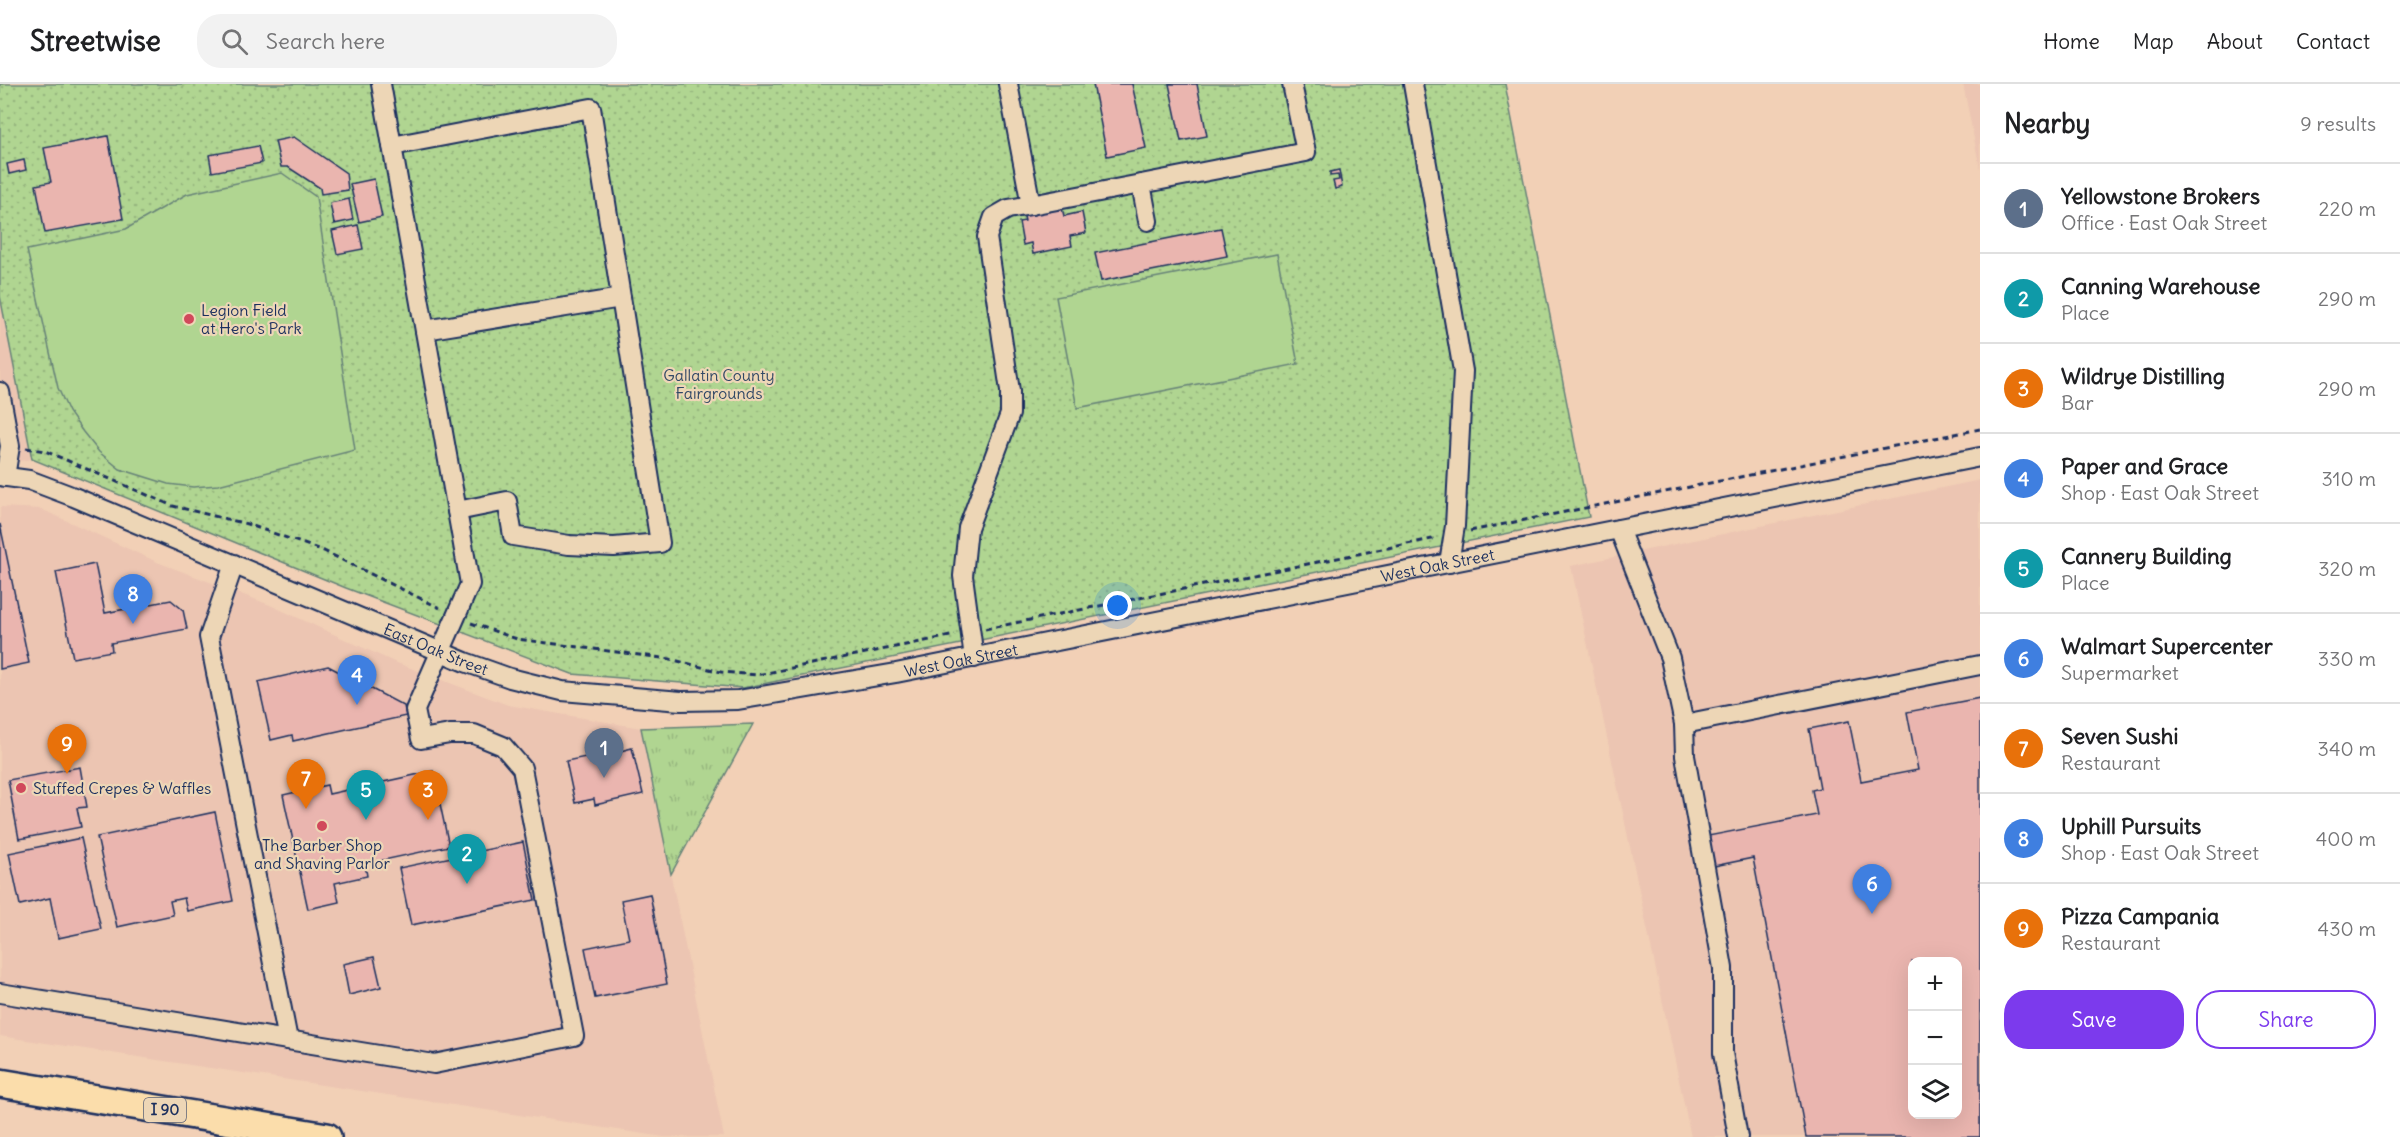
<!DOCTYPE html>
<html lang="en">
<head>
<meta charset="utf-8">
<style>
  :root { --surface:#fff; --page:#f2f2f2; --text:#202124; --muted:#757577; --line:#e0e0e0; --accent:#7c3aed }
  body { margin:0; font-family:Delius,sans-serif; background:var(--page); color:var(--text) }
  .controls { position:absolute; right:18px; bottom:18px; display:grid; overflow:hidden; border-radius:12px; box-shadow:0 6px 24px #0002 }
  .controls button { width:54px; height:54px; display:grid; place-items:center; padding:0; border:0; border-bottom:2px solid var(--line); background:var(--surface); color:var(--text); font:30px sans-serif }
  .you { position:absolute; left:1118px; top:522px; width:21px; height:21px; margin:-15px; border:4px solid #fff; border-radius:50%; background:#1a73e8; box-shadow:0 0 0 9px #1a73e833 }
  .badge { display:grid; place-items:center; width:39px; height:39px; border-radius:50%; background:var(--accent); color:#fff; font-size:20px; font-weight:700 }
  .pin { position:absolute; translate:-50% -50px; filter:drop-shadow(0 2px 3px #0008) }
  .pin::after { content:''; position:absolute; top:32px; width:21px; height:18px; background:inherit; clip-path:polygon(0 0,100% 0,50% 100%) }
  .list { margin:0; padding:0; list-style:none }
  h2 { display:flex; justify-content:space-between; align-items:center; height:78px; margin:0; padding:0 24px; font-size:26px }
  h2 small { font-size:20px; font-weight:400; color:var(--muted) }
  .list li { display:grid; grid-template-columns:39px 1fr auto; gap:18px; align-items:center; box-sizing:border-box; height:90px; padding:0 24px; border-top:2px solid var(--line) }
  .list b { display:block; font-size:22px; white-space:nowrap }
  .list p { margin:0; font-size:20px; white-space:nowrap; color:var(--muted) }
  .list em { font-size:20px; font-style:normal; color:var(--muted) }
  .actions { display:flex; gap:12px; padding:18px 24px }
  .actions a { flex:1; padding:14px 0; border:2px solid var(--accent); border-radius:24px; text-align:center; font-size:21px; color:var(--accent) }
  .actions .main { background:var(--accent); color:#fff }
  .icon { flex:none; width:33px; height:33px; fill:none; stroke:currentColor; stroke-width:2; stroke-linecap:round; stroke-linejoin:round }
  .map { position:relative; flex:none; width:1980px; height:1053px; overflow:hidden }
  header { display:flex; align-items:center; gap:36px; box-sizing:border-box; height:84px; padding:0 30px; background:var(--surface); border-bottom:2px solid var(--line) }
  header strong { font-size:28px }
  nav { display:flex; gap:33px; margin-inline-start:auto; font-size:21px }
  .search { width:420px; height:54px; background:var(--page); display:flex; align-items:center; gap:15px; box-sizing:border-box; padding:0 21px; border-radius:24px; color:var(--muted); font-size:22px }
  main { display:flex }
  aside { flex:1; background:var(--surface) }
  .map>svg:first-child { display:block }
  .built { fill:#ecc5b2; fill-rule:evenodd }
  .grass { fill:url(#grass-tufts); stroke:#668278; stroke-width:1.5 }
  .park { fill:url(#park-dots); stroke:#668278; stroke-width:1.5 }
  .garden { fill:#b0d591; stroke:#668278; stroke-width:1.5 }
  .building { fill:#eab5af; stroke:#1b2f5e; stroke-width:1.5; fill-rule:evenodd }
  .lines { fill:none; stroke-linecap:round; stroke-linejoin:round }
  .minor-casing { stroke:#1b2f5e; stroke-width:22 }
  .highway-casing { stroke:#1b2f5e; stroke-width:32 }
  .path { stroke:#1b2f5e; stroke-width:3; stroke-dasharray:6 4.5; stroke-linecap:butt }
  .minor { stroke:#edd6b6; stroke-width:18 }
  .highway { stroke:#fbddab; stroke-width:27 }
  .poi-dot { fill:#d1495b; stroke:#edd6b6; stroke-width:2 }
  .labels { text-anchor:middle; stroke-width:4.5; stroke-linejoin:round; paint-order:stroke }
  .shield { fill:#edd6b6; stroke:#5a6178; stroke-width:1.5 }
  .shield-label { font-size:15px; font-weight:bold; fill:#1b2f5e }
  .poi-label { font-size:16px; fill:#1b2f5e; stroke:#edd6b6; text-anchor:start }
  .park-label { font-size:16px; fill:#314866; stroke:#edd6b6 }
  .street-label { font-size:16px; fill:#1b2f5e; stroke:#edd6b6 }
</style>
</head>
<body>
<header>
<strong>Streetwise</strong>
<div class="search"><svg class="icon" aria-label="search" viewBox="0 0 24 24"><circle cx="10" cy="10" r="6"/><path d="M15 15l6 6"/></svg>Search here</div>
<nav><a>Home</a><a>Map</a><a>About</a><a>Contact</a></nav>
</header>
<main>
<div class="map">
<svg width="1980" height="1053" viewBox="0 0 1980 1053">
  <defs>
    <pattern id="grass-tufts" width="24" height="20" patternUnits="userSpaceOnUse" patternTransform="scale(1.5)"><rect width="24" height="20" fill="#b0d591"/><path d="M3 7l-1-3M5 7V3M7 7l1-3M15 17l-1-3M17 17v-4M19 17l1-3" fill="none" stroke="#97b77f"/></pattern>
    <pattern id="park-dots" width="8" height="8" patternUnits="userSpaceOnUse" patternTransform="scale(1.5)"><rect width="8" height="8" fill="#b0d591"/><path d="M2 2h.1M6 6h.1" fill="none" stroke="#97b77f" stroke-width="1.8" stroke-linecap="round"/></pattern>
  </defs>
  <rect width="100%" height="100%" fill="#f2d0b6"/>
  <filter id="ink" filterUnits="userSpaceOnUse"><feTurbulence type="fractalNoise" baseFrequency=".0167" numOctaves="2"/><feDisplacementMap in="SourceGraphic" scale="12" xChannelSelector="R" yChannelSelector="G"/><feConvolveMatrix kernelMatrix="1 2 1 2 8 2 1 2 1" color-interpolation-filters="sRGB"/></filter>
  <g filter="url(#ink)">
    <g class="built">
      <path d="M1963 0H1980V85Z"/>
      <path d="M0 212 32 375 0 380Z"/>
      <path d="M1980 396V1053H1691L1571 482ZM1912 878H1958V1030H1912Z"/>
      <path d="M0 423 41 425 157 478 270 521 392 577 508 621 641 644 724 1053H664L0 952Z"/>
    </g>
    <path class="grass" d="M753 640 671 790 641 644Z"/>
    <path class="park" d="M0 0H1505L1589 433 743 604 572 590 346 504 32 375 0 212Z"/>
    <g class="garden">
      <path d="M282 89 316 113 355 366 218 401 193 403 168 400 120 385 99 368 83 348 69 328 58 304 27 166 126 145 187 110Z"/>
      <path d="M1277 170 1298 280 1077 324 1056 213Z"/>
    </g>
    <g class="building">
      <path d="M1093 0H1132L1146 64 1107 72Z"/>
      <path d="M1169 0H1197L1207 52 1181 57Z"/>
      <path d="M108 52 123 135 45 149 36 101 51 98 44 64Z"/>
      <path d="M294 53 346 89 348 106 321 110 320 104 288 83H281L275 57Z"/>
      <path d="M258 62 262 79 212 88 209 71Z"/>
      <path d="M24 76 26 86 9 90 7 80Z"/>
      <path d="M1339 86 1342 103 1335 105 1333 97 1339 96 1338 91 1330 92V88Z"/>
      <path d="M374 95 382 133 359 138 350 100Z"/>
      <path d="M349 115 353 136 334 140 330 119Z"/>
      <path d="M1061 120 1064 132 1082 128 1086 149 1070 152 1072 162 1033 170 1031 159 1023 161 1019 138 1025 137 1023 127Z"/>
      <path d="M358 141 363 165 337 170 332 147Z"/>
      <path d="M1221 144 1227 172 1101 197 1095 169Z"/>
      <path d="M0 440 29 579 0 585Z"/>
      <path d="M95 480 105 529 171 516 183 526 187 545 111 559 112 567 73 574 56 488Z"/>
      <path d="M328 582 404 622 406 632 293 657 292 651 271 656 258 598Z"/>
      <path d="M1980 614V1053H1806L1753 774 1714 782 1708 752 1817 731 1812 706 1820 704 1809 645 1849 637 1861 697 1918 686 1907 628ZM1912 878H1958V1030H1912Z"/>
      <path d="M607 661 609 670 632 664 643 710 595 721 594 715 575 719 566 677 586 673 585 666Z"/>
      <path d="M80 683 87 723 77 724 81 743 19 755 8 696Z"/>
      <path d="M433 687 449 762 365 780 367 792 335 799 339 818 308 825 283 711 327 701 329 710Z"/>
      <path d="M215 728 233 817 187 827 184 814 170 817 173 831 117 843 97 753Z"/>
      <path d="M81 754 101 845 58 854 50 814 20 821 9 769Z"/>
      <path d="M523 758 535 816 411 841 399 784Z"/>
      <path d="M650 810 667 900 595 914 585 864 629 855 621 816Z"/>
      <path d="M374 873 381 903 349 911 343 880Z"/>
    </g>
    <g class="lines">
      <g class="minor-casing">
        <g id="minor">
          <path d="M1008 0 1031 121 1141 100 1148 137"/>
          <path d="M1413 0 1463 287 1455 442 1449 479"/>
          <path d="M392 62 591 24 660 459 614 463 569 461 513 452 507 417 457 427"/>
          <path d="M1141 100 1306 68 1292 0"/>
          <path d="M425 246 621 214"/>
          <path d="M0 308 10 362 5 393"/>
          <path id="s1" d="M0 392 29 396 74 413 465 578 510 594 562 607 681 617 738 616 896 589 1980 373"/>
          <path d="M1619 445 1670 574 1684 640 1980 581"/>
          <path d="M234 480 209 553 288 956"/>
          <path d="M974 574 963 492 968 444 1010 330V307L987 153 994 133 1008 125 1031 121"/>
          <path d="M1684 640 1685 672 1723 884V969L1738 1053"/>
          <path d="M0 909 434 980 574 952 522 684 503 662 474 650H450L421 655 415 626 470 500 381 0"/>
        </g>
      </g>
      <g class="highway-casing">
        <path id="highway" d="M0 999 327 1053"/>
      </g>
      <g class="path">
        <path d="M26 364 45 367 173 422 247 440 324 467 440 524"/>
        <path d="M1470 447 1980 345"/>
        <path d="M471 539 517 555 670 575 721 588 757 591 955 551"/>
        <path d="M985 545 1437 454"/>
      </g>
      <use href="#minor" class="minor"/>
      <use href="#highway" class="highway"/>
    </g>
  </g>
  <g class="poi-dot">
    <circle cx="189" cy="235" r="6"/>
    <circle cx="21" cy="704" r="6"/>
    <circle cx="322" cy="742" r="6"/>
  </g>
  <g class="labels">
    <rect class="shield" x="144" y="1014" width="42" height="24" rx="4.5"/>
    <g class="shield-label">
      <text x="165" y="1031">I 90</text>
    </g>
    <g class="poi-label">
      <text x="201" y="232">Legion Field<tspan x="201" dy="18">at Hero's Park</tspan></text>
      <text x="33" y="710">Stuffed Crepes &amp; Waffles</text>
      <text x="322" y="767" text-anchor="middle">The Barber Shop<tspan x="322" dy="18">and Shaving Parlor</tspan></text>
    </g>
    <g class="park-label">
      <text x="719" y="297">Gallatin County<tspan x="719" dy="18">Fairgrounds</tspan></text>
    </g>
    <g class="street-label">
      <text dy="6" stroke="none"><textPath href="#s1" startOffset="1492">West Oak Street</textPath></text>
      <text dy="6" stroke="none"><textPath href="#s1" startOffset="470">East Oak Street</textPath></text>
      <text dy="6" stroke="none"><textPath href="#s1" startOffset="1006">West Oak Street</textPath></text>
    </g>
  </g>
</svg>
<div class="controls">
<button>+</button>
<button>−</button>
<button><svg class="icon" aria-label="layers" viewBox="0 0 24 24"><path d="M12 4l9 5-9 5-9-5zM3 14l9 5 9-5"/></svg></button>
</div>
<div class="you"></div>
<div class="pin badge" style="left:604px;top:694px;background:#5c6f8a">1</div>
<div class="pin badge" style="left:467px;top:800px;background:#0f9aa8">2</div>
<div class="pin badge" style="left:428px;top:736px;background:#e8710a">3</div>
<div class="pin badge" style="left:357px;top:621px;background:#3f7fe0">4</div>
<div class="pin badge" style="left:366px;top:736px;background:#0f9aa8">5</div>
<div class="pin badge" style="left:1872px;top:830px;background:#3f7fe0">6</div>
<div class="pin badge" style="left:306px;top:725px;background:#e8710a">7</div>
<div class="pin badge" style="left:133px;top:540px;background:#3f7fe0">8</div>
<div class="pin badge" style="left:67px;top:690px;background:#e8710a">9</div>
</div>
<aside>
<h2>Nearby<small>9 results</small></h2>
<ul class="list">
<li><span class="badge" style="background:#5c6f8a">1</span><div><b>Yellowstone Brokers</b><p>Office · East Oak Street</p></div><em>220 m</em></li>
<li><span class="badge" style="background:#0f9aa8">2</span><div><b>Canning Warehouse</b><p>Place</p></div><em>290 m</em></li>
<li><span class="badge" style="background:#e8710a">3</span><div><b>Wildrye Distilling</b><p>Bar</p></div><em>290 m</em></li>
<li><span class="badge" style="background:#3f7fe0">4</span><div><b>Paper and Grace</b><p>Shop · East Oak Street</p></div><em>310 m</em></li>
<li><span class="badge" style="background:#0f9aa8">5</span><div><b>Cannery Building</b><p>Place</p></div><em>320 m</em></li>
<li><span class="badge" style="background:#3f7fe0">6</span><div><b>Walmart Supercenter</b><p>Supermarket</p></div><em>330 m</em></li>
<li><span class="badge" style="background:#e8710a">7</span><div><b>Seven Sushi</b><p>Restaurant</p></div><em>340 m</em></li>
<li><span class="badge" style="background:#3f7fe0">8</span><div><b>Uphill Pursuits</b><p>Shop · East Oak Street</p></div><em>400 m</em></li>
<li><span class="badge" style="background:#e8710a">9</span><div><b>Pizza Campania</b><p>Restaurant</p></div><em>430 m</em></li>
</ul>
<div class="actions"><a class="main">Save</a><a>Share</a></div>
</aside>
</main>
</body>
</html>
